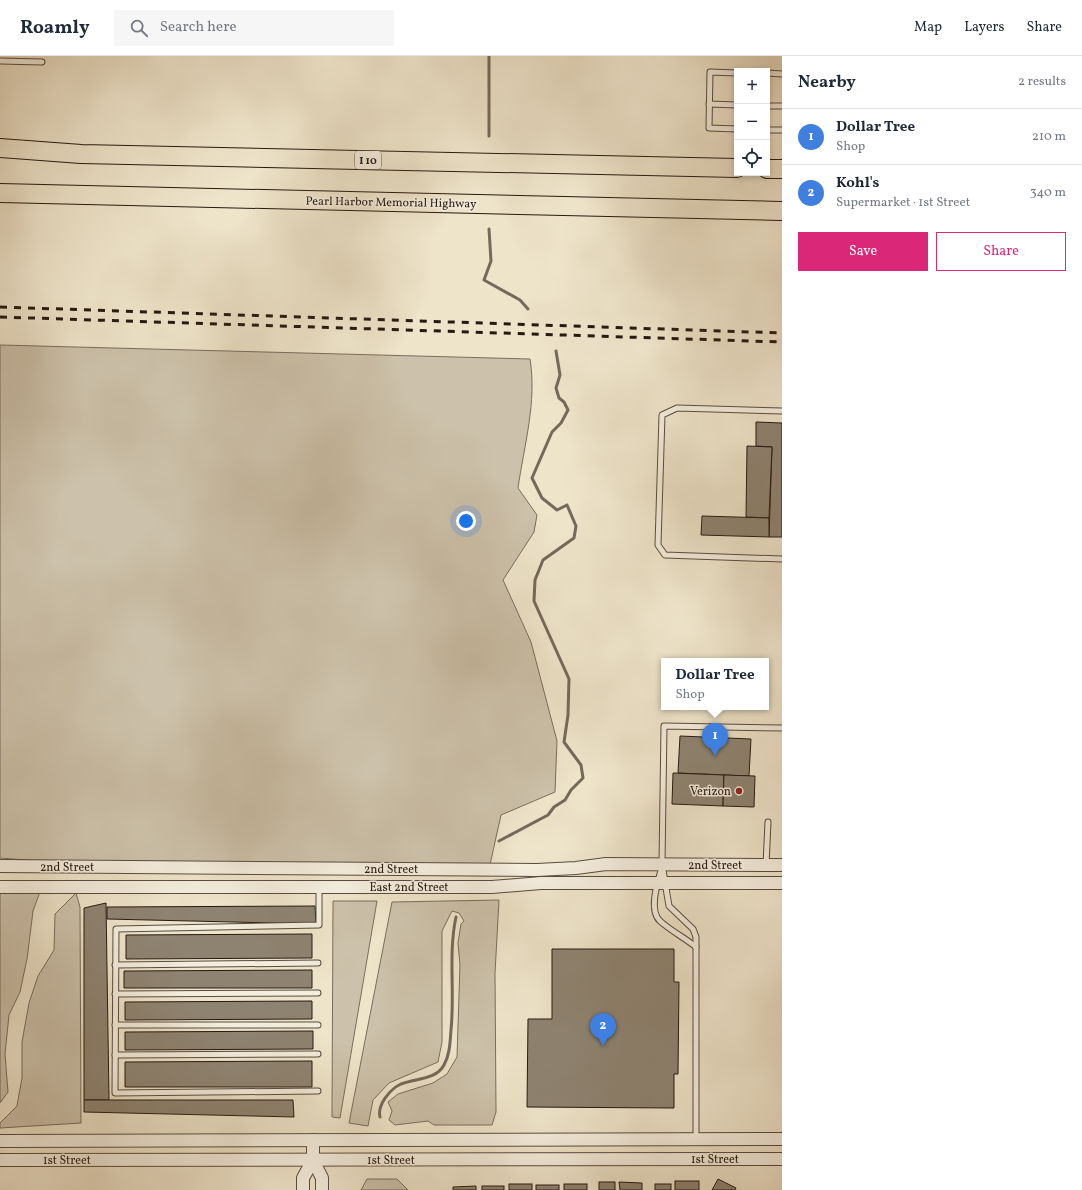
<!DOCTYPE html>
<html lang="en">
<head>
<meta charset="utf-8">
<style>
  :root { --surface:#fff; --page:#f6f6f7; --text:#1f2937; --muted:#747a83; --line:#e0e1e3; --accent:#db2777 }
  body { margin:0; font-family:Vollkorn,serif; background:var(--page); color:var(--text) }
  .controls { position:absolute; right:12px; top:12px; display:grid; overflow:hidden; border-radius:0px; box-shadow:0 2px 6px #0003 }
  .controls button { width:36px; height:36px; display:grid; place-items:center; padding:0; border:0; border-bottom:1px solid var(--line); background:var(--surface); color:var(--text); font:20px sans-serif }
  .you { position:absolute; left:466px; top:465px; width:14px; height:14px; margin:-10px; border:3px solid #fff; border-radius:50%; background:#1a73e8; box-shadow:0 0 0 6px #1a73e833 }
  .badge { display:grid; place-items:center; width:26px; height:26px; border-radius:50%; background:var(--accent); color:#fff; font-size:13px; font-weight:700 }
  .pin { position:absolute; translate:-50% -33px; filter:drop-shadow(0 1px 2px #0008) }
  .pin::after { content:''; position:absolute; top:21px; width:14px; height:12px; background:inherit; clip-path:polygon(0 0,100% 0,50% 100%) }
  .popup { position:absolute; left:661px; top:602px; width:108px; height:52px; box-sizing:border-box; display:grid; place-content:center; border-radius:0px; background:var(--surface); filter:drop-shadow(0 1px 3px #0005); font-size:13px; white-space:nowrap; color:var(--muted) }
  .popup b { font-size:15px; color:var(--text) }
  .popup::after { content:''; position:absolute; left:50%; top:100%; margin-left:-8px; border:8px solid transparent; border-top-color:var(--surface) }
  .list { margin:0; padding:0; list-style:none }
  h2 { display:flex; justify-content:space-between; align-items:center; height:52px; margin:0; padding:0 16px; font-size:17px }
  h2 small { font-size:13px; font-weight:400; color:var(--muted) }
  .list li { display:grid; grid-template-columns:26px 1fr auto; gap:12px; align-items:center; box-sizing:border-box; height:56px; padding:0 16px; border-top:1px solid var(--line) }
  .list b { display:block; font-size:15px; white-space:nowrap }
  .list p { margin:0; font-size:13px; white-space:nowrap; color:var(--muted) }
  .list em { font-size:13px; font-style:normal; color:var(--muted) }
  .actions { display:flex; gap:8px; padding:12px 16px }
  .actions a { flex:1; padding:9px 0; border:1px solid var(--accent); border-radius:0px; text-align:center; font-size:14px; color:var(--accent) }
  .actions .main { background:var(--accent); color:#fff }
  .icon { flex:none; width:22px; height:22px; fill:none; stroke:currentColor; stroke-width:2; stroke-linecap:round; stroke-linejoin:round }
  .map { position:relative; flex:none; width:782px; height:1134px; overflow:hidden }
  header { display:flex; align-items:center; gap:24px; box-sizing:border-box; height:56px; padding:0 20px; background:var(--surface); border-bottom:1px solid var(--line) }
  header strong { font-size:19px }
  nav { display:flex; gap:22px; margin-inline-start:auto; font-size:14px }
  .search { width:280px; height:36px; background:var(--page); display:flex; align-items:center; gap:10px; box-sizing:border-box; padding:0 14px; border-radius:0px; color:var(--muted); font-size:15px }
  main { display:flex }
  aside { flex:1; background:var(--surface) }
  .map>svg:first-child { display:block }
  .green { fill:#ccc1aa; stroke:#796d5d }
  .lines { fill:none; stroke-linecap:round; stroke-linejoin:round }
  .stream { stroke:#75695a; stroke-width:3 }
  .building { fill:#8e8371; stroke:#261910 }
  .service-casing { stroke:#584c3e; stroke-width:7 }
  .tertiary-casing { stroke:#584c3e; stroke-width:14 }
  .motorway-casing { stroke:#261910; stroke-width:20 }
  .service { stroke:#f4eddd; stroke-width:5 }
  .tertiary { stroke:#f4eddd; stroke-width:12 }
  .motorway { stroke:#eee4ca; stroke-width:18 }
  .rail { stroke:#261910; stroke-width:3; stroke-dasharray:7 7; stroke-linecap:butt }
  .poi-dot { fill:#8f2418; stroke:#f4eddd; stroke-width:1.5 }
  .labels { text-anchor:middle; stroke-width:3; stroke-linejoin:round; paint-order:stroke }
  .shield { fill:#f4eddd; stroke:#64594e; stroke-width:1 }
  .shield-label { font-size:11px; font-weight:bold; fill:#261910 }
  .street-label { font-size:12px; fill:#261910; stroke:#f4eddd }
  .poi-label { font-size:12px; fill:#261910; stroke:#f4eddd; text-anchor:end }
</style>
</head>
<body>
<header>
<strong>Roamly</strong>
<div class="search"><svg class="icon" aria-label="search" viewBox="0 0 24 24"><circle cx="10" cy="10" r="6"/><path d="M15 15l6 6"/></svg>Search here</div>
<nav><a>Map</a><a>Layers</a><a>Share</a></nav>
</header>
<main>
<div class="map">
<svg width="782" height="1134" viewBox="0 0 782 1134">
  <rect width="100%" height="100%" fill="#eee4ca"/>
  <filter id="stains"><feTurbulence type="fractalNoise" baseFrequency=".005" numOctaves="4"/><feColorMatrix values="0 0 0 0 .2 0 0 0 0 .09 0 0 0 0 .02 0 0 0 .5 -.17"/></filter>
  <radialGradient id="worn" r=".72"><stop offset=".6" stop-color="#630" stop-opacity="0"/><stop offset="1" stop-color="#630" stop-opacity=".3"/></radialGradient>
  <g class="green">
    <path d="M0 289 530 303C537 346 524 390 518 432L537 459 534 476 503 524 531 586 557 685 555 736 501 759 489 813 106 810 0 802Z"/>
    <path d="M0 831 41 833 33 855 27 903 20 936 9 959 5 998 8 1036 0 1047Z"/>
    <path d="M76 837 80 851 81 1067 0 1072V1067L17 1050 22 1022V986L29 947 38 920 54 894 55 858Z"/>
    <path d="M499 844 495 917 496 1056 492 1069H434L428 1065 395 1069 389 1064 392 1055 388 1046 398 1038 433 1027 447 1018 457 1001 460 909 458 887 461 868 464 865 459 857 452 855 442 875V986L438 1006 389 1027 373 1044 368 1070 349 1067 392 846Z"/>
    <path d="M333 845H377L340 1062 332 1061Z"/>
    <path d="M367 1123H397L408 1134H361Z"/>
  </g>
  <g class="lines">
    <g class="stream">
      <path d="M489 0V80"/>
      <path d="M489 173 491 205 484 224 520 244 528 253"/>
      <path d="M499 785 548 759 554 751 565 744 571 734 583 722 581 709 564 686 568 659 569 623 534 545 535 524 543 504 574 482 576 470 567 449 557 454 542 442 532 422 552 376 561 367 568 354 564 346 559 342 556 332 560 319 556 295"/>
      <path d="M380 1061C377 1049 390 1033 401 1028 416 1022 436 1024 444 1009 450 998 450 986 451 974 455 936 448 898 456 861"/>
    </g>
  </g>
  <g class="building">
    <path d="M756 366 782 367V481H769L772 391 756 390Z"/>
    <path d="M747 390 772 391 769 462 746 461Z"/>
    <path d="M702 460 769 462V481L701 479Z"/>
    <path d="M680 680 751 683 749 720 678 717Z"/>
    <path d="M673 717 724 719 723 750 672 748Z"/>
    <path d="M724 719 755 720 754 751 723 750Z"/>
    <path d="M106 847 109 1044H84V852Z"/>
    <path d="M315 850 316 868 107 863V851Z"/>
    <path d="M312 878V902L126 903V879Z"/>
    <path d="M552 893H674V926H679L678 1018H674V1052L527 1051 528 963H552Z"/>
    <path d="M312 914V932H124V915Z"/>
    <path d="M312 945V963L125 964V946Z"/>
    <path d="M313 975V993L125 994V976Z"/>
    <path d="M312 1005V1031H125V1006Z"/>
    <path d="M84 1044H293L294 1061 84 1056Z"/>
    <path d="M718 1123 736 1132 735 1134H712Z"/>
    <rect x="675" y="1125" width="24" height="9"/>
    <rect x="599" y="1126" width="16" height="8"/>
    <path d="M619 1126 642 1127V1134H620Z"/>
    <rect x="509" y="1128" width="23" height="6"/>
    <rect x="564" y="1128" width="23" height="6"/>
    <rect x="655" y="1128" width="16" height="6"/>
    <rect x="536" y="1129" width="23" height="5"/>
    <path d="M476 1130V1134H453V1131Z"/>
    <rect x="482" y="1130" width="22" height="4"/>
  </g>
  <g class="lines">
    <g class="service-casing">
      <g id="service">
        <path d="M0 5 42 6"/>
        <path d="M737 17 710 16 709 72 737 73"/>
        <path d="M767 17 782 18"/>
        <path d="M709 48 737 49"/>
        <path d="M767 50H782"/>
        <path d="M767 74H782"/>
        <path d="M782 355 677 352 662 359 658 489 665 499 782 503"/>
        <path d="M766 809 768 766"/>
        <path d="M662 811C658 825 648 854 660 865 671 875 685 882 696 891"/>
        <path d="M115 909 318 907"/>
        <path d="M115 938 318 937"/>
        <path d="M115 969H318"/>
        <path d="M115 999 318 998"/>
        <path d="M318 1035 115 1037 116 873 319 869V832"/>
        <path d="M696 1084V881L693 873 669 850 662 808 664 670 782 672"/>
      </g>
    </g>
    <g class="tertiary-casing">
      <g id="tertiary">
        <path d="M0 810 537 814 576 812 606 808 782 809"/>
        <path d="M0 831H492L541 827H782"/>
        <path d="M313 1084V1104L322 1122V1134"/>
        <path d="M0 1085 782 1083"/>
        <path d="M0 1104 782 1103"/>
        <path d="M303 1134V1122L313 1104"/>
      </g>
    </g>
    <g class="motorway-casing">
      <g id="motorway">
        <path d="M0 92 81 98 737 112"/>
        <path d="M767 113H782"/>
        <path d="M0 137 782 155"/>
      </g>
    </g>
    <use href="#service" class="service"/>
    <use href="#tertiary" class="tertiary"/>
    <use href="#motorway" class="motorway"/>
    <g class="rail">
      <path d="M0 251 782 277"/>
      <path d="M0 261 782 286"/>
    </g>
  </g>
  <circle class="poi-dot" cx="739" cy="735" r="4"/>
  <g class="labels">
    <rect class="shield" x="355" y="95" width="26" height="18" rx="3"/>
    <g class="shield-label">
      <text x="368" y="108">I 10</text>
    </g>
    <g class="street-label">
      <text transform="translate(391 146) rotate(1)" y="4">Pearl Harbor Memorial Highway</text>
      <text x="715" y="813">2nd Street</text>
      <text x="67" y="815">2nd Street</text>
      <text x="391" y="817">2nd Street</text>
      <text x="409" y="835">East 2nd Street</text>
      <text x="715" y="1107">1st Street</text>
      <text x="67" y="1108">1st Street</text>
      <text x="391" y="1108">1st Street</text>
    </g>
    <g class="poi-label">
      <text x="731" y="739">Verizon</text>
    </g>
  </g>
  <rect width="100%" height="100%" filter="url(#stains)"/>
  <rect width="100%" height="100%" fill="url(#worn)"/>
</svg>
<div class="controls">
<button>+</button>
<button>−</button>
<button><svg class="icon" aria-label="locate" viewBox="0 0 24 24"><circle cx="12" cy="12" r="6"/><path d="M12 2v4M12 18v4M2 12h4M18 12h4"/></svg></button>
</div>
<div class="you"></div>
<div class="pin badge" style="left:715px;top:700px;background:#3f7fe0">1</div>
<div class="popup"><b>Dollar Tree</b>Shop</div>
<div class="pin badge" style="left:603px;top:990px;background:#3f7fe0">2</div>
</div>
<aside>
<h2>Nearby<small>2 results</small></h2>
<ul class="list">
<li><span class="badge" style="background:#3f7fe0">1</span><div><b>Dollar Tree</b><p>Shop</p></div><em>210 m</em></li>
<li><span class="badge" style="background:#3f7fe0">2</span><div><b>Kohl's</b><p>Supermarket · 1st Street</p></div><em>340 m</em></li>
</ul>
<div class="actions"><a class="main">Save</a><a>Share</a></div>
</aside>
</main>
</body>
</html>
